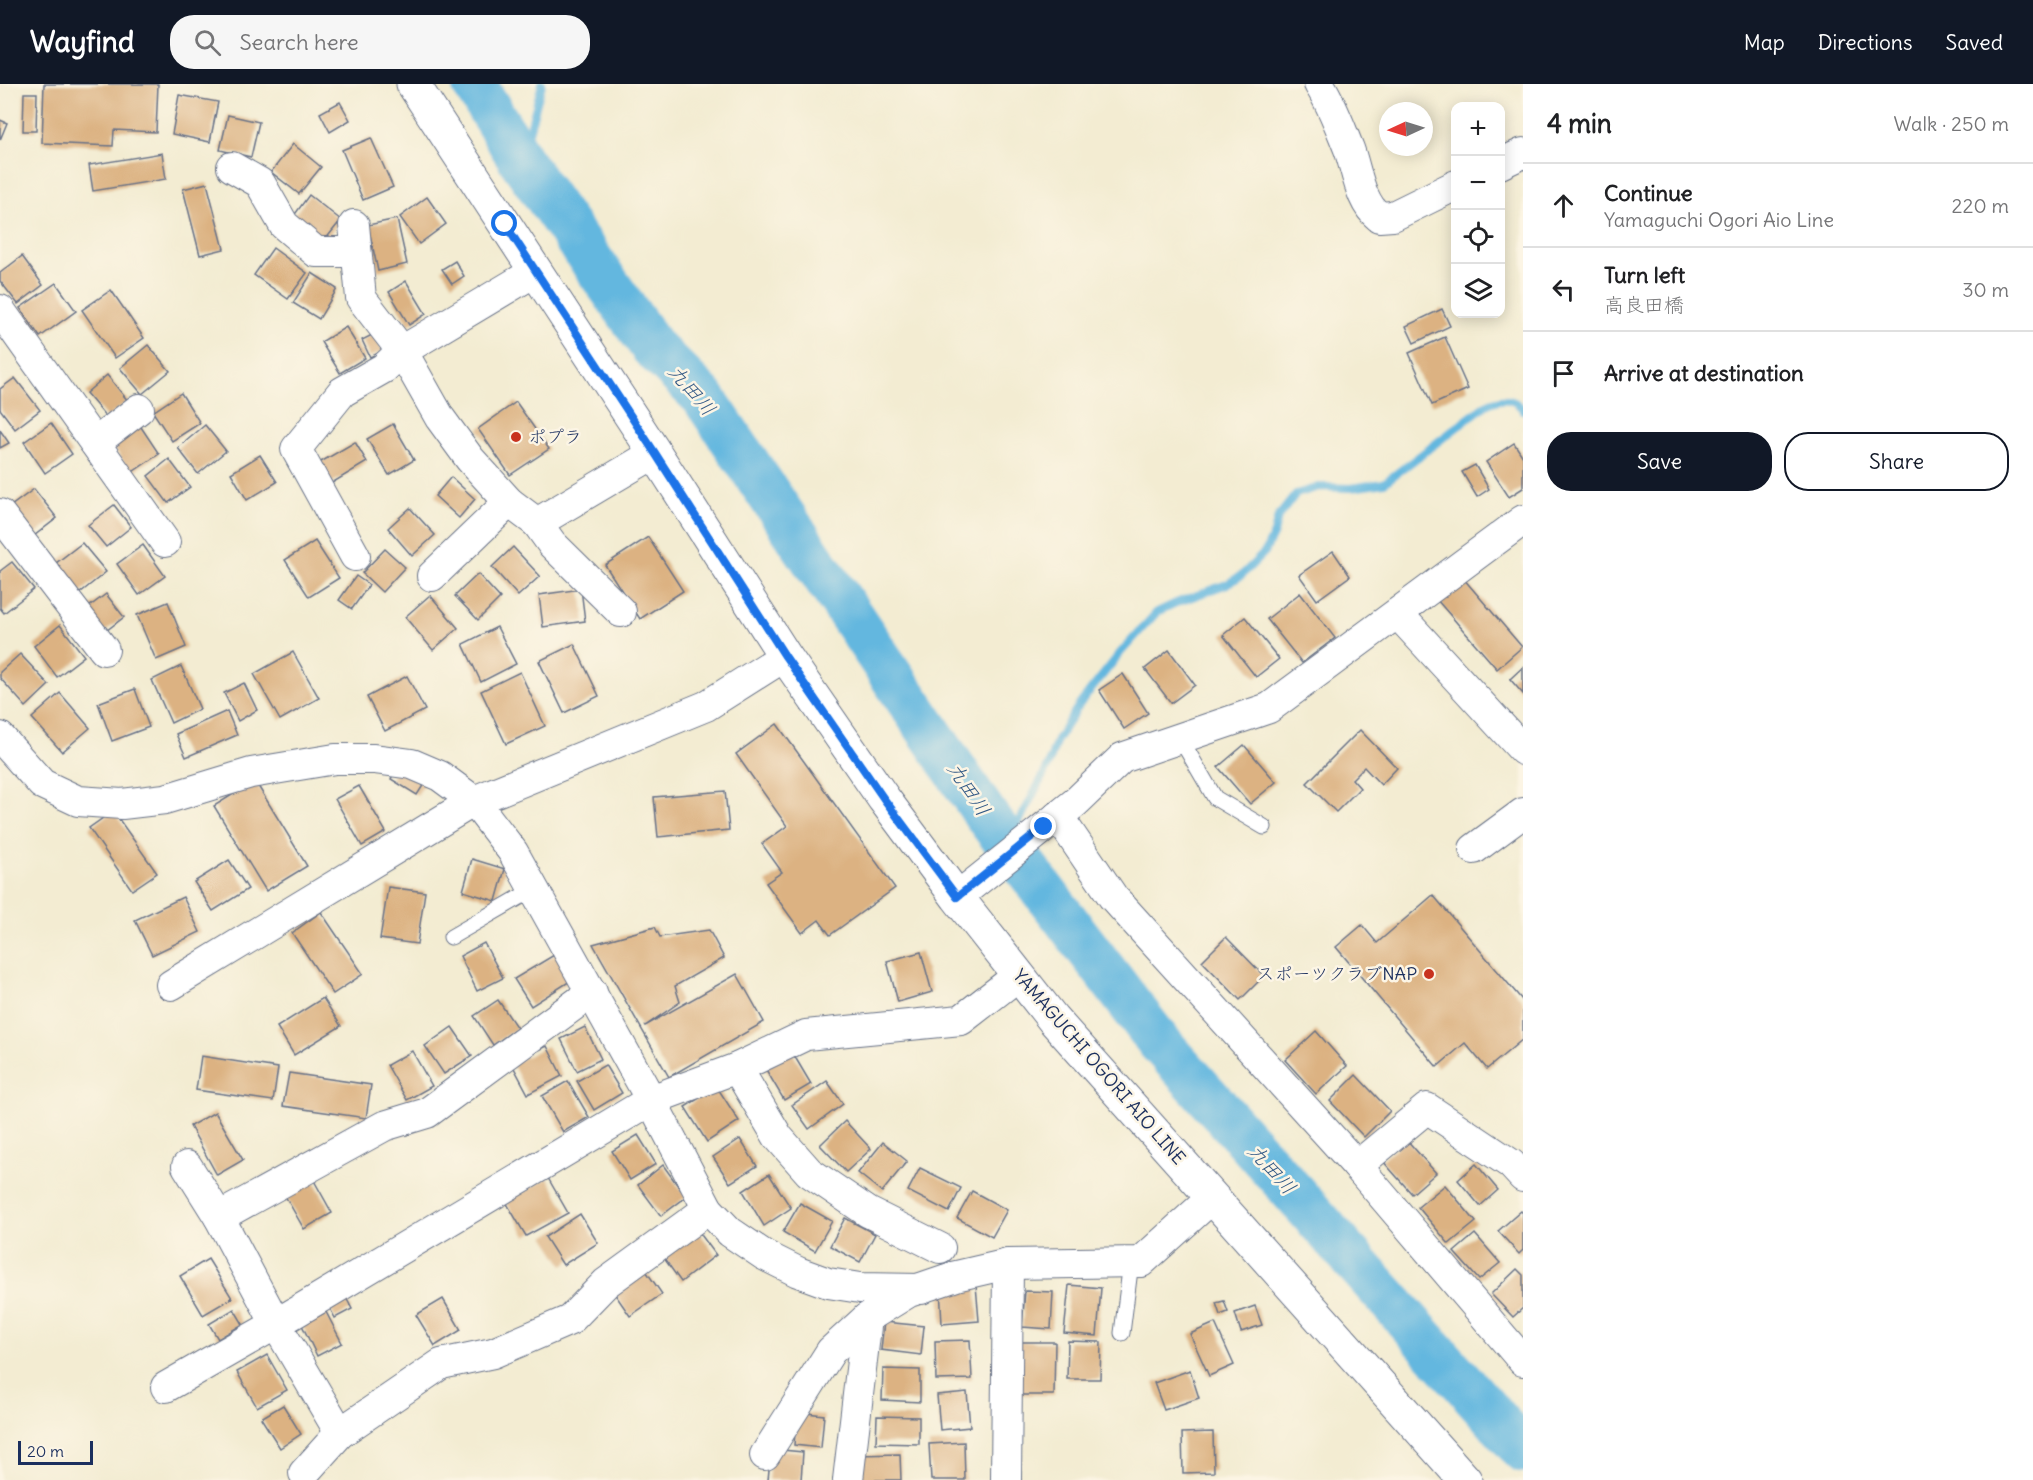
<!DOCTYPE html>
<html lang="en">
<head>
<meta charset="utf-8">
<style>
  :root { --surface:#fff; --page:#f6f6f6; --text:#202124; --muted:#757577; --line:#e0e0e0; --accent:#111827 }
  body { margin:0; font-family:Delius,"Klee One",sans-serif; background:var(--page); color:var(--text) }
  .controls { position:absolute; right:18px; top:18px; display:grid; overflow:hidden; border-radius:12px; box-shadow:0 3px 15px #0003 }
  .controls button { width:54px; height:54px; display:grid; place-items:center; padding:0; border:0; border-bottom:2px solid var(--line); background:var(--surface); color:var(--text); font:30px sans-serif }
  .compass { position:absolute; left:1379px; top:18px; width:54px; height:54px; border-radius:50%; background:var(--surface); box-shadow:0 3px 15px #0003; rotate:266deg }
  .scale { position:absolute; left:18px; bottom:15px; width:75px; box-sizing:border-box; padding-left:6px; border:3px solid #1b2f5e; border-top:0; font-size:16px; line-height:21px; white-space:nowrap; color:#1b2f5e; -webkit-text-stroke:4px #fcf5e5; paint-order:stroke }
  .stop { position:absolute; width:18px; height:18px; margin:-14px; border:4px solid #1a73e8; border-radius:50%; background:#fff }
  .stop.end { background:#1a73e8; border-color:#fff; box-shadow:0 2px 6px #0008 }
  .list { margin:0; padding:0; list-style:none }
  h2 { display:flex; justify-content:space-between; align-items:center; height:78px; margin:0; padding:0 24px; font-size:26px }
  h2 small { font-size:20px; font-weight:400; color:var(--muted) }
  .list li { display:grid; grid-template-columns:39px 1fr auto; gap:18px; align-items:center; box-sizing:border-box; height:84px; padding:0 24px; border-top:2px solid var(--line) }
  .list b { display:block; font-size:22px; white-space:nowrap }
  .list p { margin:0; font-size:20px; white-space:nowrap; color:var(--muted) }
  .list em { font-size:20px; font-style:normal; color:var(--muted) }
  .actions { display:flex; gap:12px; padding:18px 24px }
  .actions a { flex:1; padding:14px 0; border:2px solid var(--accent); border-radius:24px; text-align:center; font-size:21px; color:var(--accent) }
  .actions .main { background:var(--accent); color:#fff }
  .icon { flex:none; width:33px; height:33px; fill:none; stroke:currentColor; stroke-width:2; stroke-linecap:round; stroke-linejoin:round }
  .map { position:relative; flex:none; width:1523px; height:1396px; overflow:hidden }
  header { display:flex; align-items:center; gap:36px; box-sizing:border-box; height:84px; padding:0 30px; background:var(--accent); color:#fff }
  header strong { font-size:28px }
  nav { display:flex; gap:33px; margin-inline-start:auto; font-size:21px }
  .search { width:420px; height:54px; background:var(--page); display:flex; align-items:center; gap:15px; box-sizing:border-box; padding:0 21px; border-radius:24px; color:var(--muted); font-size:22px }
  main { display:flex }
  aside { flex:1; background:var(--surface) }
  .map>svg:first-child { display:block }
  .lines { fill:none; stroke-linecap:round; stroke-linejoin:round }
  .stream { stroke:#63b7df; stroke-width:8 }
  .river { stroke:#63b7df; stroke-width:45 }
  .building { fill:#dcb282 }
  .lane-casing { stroke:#677187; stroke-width:17 }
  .street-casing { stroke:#677187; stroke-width:32 }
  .primary-casing { stroke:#677187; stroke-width:35 }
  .lane { stroke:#fff; stroke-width:15 }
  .street { stroke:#fff; stroke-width:30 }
  .primary { stroke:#fff; stroke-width:33 }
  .route { stroke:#1a73e8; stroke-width:8 }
  .poi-dot { fill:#c8321e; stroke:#fcf5e5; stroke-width:2 }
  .labels { text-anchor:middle; stroke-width:5; stroke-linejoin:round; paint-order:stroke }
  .poi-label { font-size:18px; fill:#1b2f5e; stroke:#fcf5e5; text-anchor:start }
  .street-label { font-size:18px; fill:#1b2f5e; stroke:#fcf5e5 }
  .water-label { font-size:20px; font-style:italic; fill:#315885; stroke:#fcf5e5 }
</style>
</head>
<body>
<header>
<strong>Wayfind</strong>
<div class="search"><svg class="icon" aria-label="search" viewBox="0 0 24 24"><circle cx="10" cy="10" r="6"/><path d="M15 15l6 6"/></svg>Search here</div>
<nav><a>Map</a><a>Directions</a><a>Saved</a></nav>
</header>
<main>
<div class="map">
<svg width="1523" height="1396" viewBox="0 0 1523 1396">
  <rect width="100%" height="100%" fill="#fcf5e5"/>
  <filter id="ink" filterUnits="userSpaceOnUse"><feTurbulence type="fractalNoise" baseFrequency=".0167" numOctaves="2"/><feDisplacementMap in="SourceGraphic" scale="12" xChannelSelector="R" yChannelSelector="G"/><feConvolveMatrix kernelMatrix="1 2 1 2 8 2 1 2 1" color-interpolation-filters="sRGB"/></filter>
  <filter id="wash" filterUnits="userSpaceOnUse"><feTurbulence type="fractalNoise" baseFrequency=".008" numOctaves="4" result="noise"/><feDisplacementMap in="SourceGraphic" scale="24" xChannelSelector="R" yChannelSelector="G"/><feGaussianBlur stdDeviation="1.35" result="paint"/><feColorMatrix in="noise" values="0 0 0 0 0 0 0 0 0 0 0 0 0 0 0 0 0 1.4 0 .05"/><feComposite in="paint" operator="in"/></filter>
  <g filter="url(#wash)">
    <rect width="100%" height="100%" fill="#f3ecd2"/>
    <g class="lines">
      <g class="stream">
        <path d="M521 77 542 0"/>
        <path d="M1009 757 1048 682 1057 656 1079 621 1121 568 1157 528 1176 519 1227 500 1242 491 1265 468 1274 449 1278 433 1296 410 1319 403 1351 404 1384 399 1486 321C1500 314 1513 312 1523 326"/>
      </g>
      <path class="river" d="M474 0 521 77 653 264 703 313 987 733 1159 958 1523 1366"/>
    </g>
    <g id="blocks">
      <g class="building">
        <path d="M44 0H158L156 48 114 46 113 62 42 59Z"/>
        <path d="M24 9H37L36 47H23Z"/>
        <path d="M179 11 218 18 210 58 172 50Z"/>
        <path d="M340 18 350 36 330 48 320 29Z"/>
        <path d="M228 31 259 38 251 73 220 66Z"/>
        <path d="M0 36 7 39 0 56Z"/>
        <path d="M371 54 393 103 363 116 342 66Z"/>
        <path d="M293 60 321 83 299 110 271 88Z"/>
        <path d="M162 69 166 95 93 107 89 81Z"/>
        <path d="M207 99 224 165 200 171 183 105Z"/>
        <path d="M309 111 341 136 321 161 290 137Z"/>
        <path d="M427 113 446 140 419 160 400 133Z"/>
        <path d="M397 135 407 180 378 187 368 141Z"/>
        <path d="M273 164 307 189 288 215 254 191Z"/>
        <path d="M22 172 43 201 18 220 0 197V189Z"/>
        <path d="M455 177 464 192 452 200 442 185Z"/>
        <path d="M312 189 337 205 319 235 293 219Z"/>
        <path d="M406 197 426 230 409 241 389 208Z"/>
        <path d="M56 199 76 227 40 253 20 224Z"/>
        <path d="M111 206 144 254 115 274 82 226Z"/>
        <path d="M1442 225 1450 242 1414 259 1406 242Z"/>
        <path d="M346 243 365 274 340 289 321 258Z"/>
        <path d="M374 250 383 267 370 273 362 256Z"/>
        <path d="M1445 253 1468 305 1432 321 1409 269Z"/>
        <path d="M148 261 170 287 142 310 120 284Z"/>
        <path d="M107 291 128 317 107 334 86 309Z"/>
        <path d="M15 294 40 326 15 345 0 325V305Z"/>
        <path d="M181 309 200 339 172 357 153 328Z"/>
        <path d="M516 318 549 365 510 391 478 345Z"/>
        <path d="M51 339 72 370 45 389 24 358Z"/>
        <path d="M139 340 159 370 131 389 111 359Z"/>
        <path d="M393 340 414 376 389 391 367 355Z"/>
        <path d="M205 341 226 367 198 390 178 364Z"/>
        <path d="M0 346 9 359 0 364Z"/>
        <path d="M355 358 367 378 332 399 319 379Z"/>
        <path d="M1514 359 1523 373V404L1509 413 1486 378Z"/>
        <path d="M260 371 277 398 247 416 231 389Z"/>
        <path d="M169 375 190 403 168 419 148 392Z"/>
        <path d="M1475 381 1489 405 1477 413 1462 388Z"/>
        <path d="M451 393 475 415 459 434 435 412Z"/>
        <path d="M34 405 57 434 30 455 7 425Z"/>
        <path d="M114 421 131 443 106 463 88 441Z"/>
        <path d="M410 424 435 451 412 472 388 444Z"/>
        <path d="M648 453 683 507 640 535 605 481Z"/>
        <path d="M315 457 339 494 309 513 285 476Z"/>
        <path d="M82 459 106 488 75 513 51 483Z"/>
        <path d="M143 461 165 492 139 511 117 480Z"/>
        <path d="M513 463 540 492 518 512 492 483Z"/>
        <path d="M385 465 405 483 382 508 362 489Z"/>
        <path d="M1333 467 1350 492 1317 516 1299 491Z"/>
        <path d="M12 478 34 505 4 529 0 524V487Z"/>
        <path d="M478 490 500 514 478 536 455 512Z"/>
        <path d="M356 492 369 501 352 525 339 516Z"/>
        <path d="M1463 494 1522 563 1497 585 1437 516Z"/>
        <path d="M581 505 585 537 543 543 539 511Z"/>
        <path d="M1300 509 1335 554 1302 579 1267 535Z"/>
        <path d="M106 510 124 533 102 550 85 526Z"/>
        <path d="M430 511 458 544 433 566 405 533Z"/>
        <path d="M168 518 186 563 156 576 137 531Z"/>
        <path d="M1245 533 1279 575 1256 593 1223 551Z"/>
        <path d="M60 541 84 572 57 593 34 562Z"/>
        <path d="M497 543 516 580 481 598 463 560Z"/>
        <path d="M574 560 599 612 564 629 539 577Z"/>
        <path d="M1169 566 1195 601 1171 619 1145 585Z"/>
        <path d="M293 568 319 614 280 636 254 590Z"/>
        <path d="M20 570 49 601 26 623 0 594V588Z"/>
        <path d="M181 582 200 625 171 639 152 596Z"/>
        <path d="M1523 583V610L1510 595Z"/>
        <path d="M520 588 545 642 506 660 481 607Z"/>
        <path d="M1123 590 1148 629 1124 645 1099 606Z"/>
        <path d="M407 592 425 626 385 647 367 613Z"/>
        <path d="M244 599 257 626 238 637 224 609Z"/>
        <path d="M135 605 149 643 112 657 98 619Z"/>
        <path d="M60 609 90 644 62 668 32 634Z"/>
        <path d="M227 627 237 651 186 673 176 650Z"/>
        <path d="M777 640 895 804 830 851 819 836 802 849 766 799 782 788 762 760 787 742 736 670Z"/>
        <path d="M1360 646 1397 684 1381 701 1364 683 1352 695 1360 704 1336 728 1307 699Z"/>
        <path d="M1244 661 1276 698 1250 720 1218 683Z"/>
        <path d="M397 684 424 700 417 711 391 695Z"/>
        <path d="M255 697 307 782 266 807 214 722Z"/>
        <path d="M359 702 386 748 362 762 335 715Z"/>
        <path d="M725 707 729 746 658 753 654 713Z"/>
        <path d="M113 727 157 789 132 806 89 744Z"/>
        <path d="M472 775 505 785 496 817 463 807Z"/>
        <path d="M229 776 248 805 213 827 194 798Z"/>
        <path d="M388 803 425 808 417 860 380 855Z"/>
        <path d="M1433 811 1523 917V955L1487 985 1465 959 1437 983 1336 863 1362 841 1377 859Z"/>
        <path d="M183 813 200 848 152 871 135 836Z"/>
        <path d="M321 828 363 890 333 910 292 849Z"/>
        <path d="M655 843 660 853 709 846 724 874 675 902 680 918 645 942 737 890 764 938 669 993 593 860Z"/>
        <path d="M1226 853 1264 892 1240 916 1202 877Z"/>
        <path d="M484 859 503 894 477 907 460 872Z"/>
        <path d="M559 868 575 894 531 922 514 895Z"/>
        <path d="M921 868 932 908 898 918 887 877Z"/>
        <path d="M323 914 341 942 294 971 277 943Z"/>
        <path d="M498 916 517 944 493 961 474 932Z"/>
        <path d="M452 943 472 972 444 990 425 962Z"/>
        <path d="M585 943 601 975 577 987 561 955Z"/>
        <path d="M1316 947 1347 982 1316 1010 1285 976Z"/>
        <path d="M547 962 562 992 528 1010 512 980Z"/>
        <path d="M412 967 432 1002 407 1016 387 981Z"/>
        <path d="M792 968 811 1000 784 1016 765 984Z"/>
        <path d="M201 972 278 984 273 1017 196 1006Z"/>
        <path d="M605 981 622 1009 594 1026 577 997Z"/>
        <path d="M289 989 371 1001 366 1034 283 1022Z"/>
        <path d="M1356 991 1390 1027 1364 1053 1330 1017Z"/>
        <path d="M568 997 589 1033 563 1048 542 1012Z"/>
        <path d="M827 997 843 1020 809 1045 792 1021Z"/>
        <path d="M717 1003 739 1037 707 1058 685 1023Z"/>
        <path d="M215 1028 243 1076 217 1091 190 1042Z"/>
        <path d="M845 1037 871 1065 846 1088 820 1061Z"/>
        <path d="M638 1051 656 1080 630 1096 612 1067Z"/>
        <path d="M740 1055 757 1082 730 1099 713 1073Z"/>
        <path d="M1406 1055 1436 1089 1412 1110 1382 1076Z"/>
        <path d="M883 1058 907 1077 882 1108 858 1089Z"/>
        <path d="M1476 1080 1498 1106 1480 1122 1458 1096Z"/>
        <path d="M663 1081 686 1113 661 1132 638 1101Z"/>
        <path d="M920 1084 961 1104 949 1128 908 1107Z"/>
        <path d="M769 1090 791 1124 764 1142 743 1107Z"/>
        <path d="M312 1093 332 1129 304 1145 284 1110Z"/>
        <path d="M548 1094 568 1129 526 1152 506 1118Z"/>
        <path d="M1445 1101 1476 1138 1449 1160 1418 1123Z"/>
        <path d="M972 1107 1007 1126 992 1153 957 1134Z"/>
        <path d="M800 1119 832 1137 815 1167 783 1148Z"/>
        <path d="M1521 1127 1523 1129V1166L1519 1170 1498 1147Z"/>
        <path d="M580 1130 598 1159 563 1181 545 1153Z"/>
        <path d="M845 1134 875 1150 860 1178 830 1162Z"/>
        <path d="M696 1144 716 1171 681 1198 661 1170Z"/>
        <path d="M1475 1150 1500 1179 1479 1196 1454 1168Z"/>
        <path d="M208 1175 232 1214 203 1231 180 1192Z"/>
        <path d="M642 1181 662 1210 630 1232 610 1203Z"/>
        <path d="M1517 1185 1523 1191V1224L1513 1233 1491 1210Z"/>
        <path d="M976 1201 979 1237 942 1240 940 1204Z"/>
        <path d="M1069 1201 1101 1204 1097 1252 1064 1249Z"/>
        <path d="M342 1206 352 1225 335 1234 325 1215Z"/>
        <path d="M1025 1207 1053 1208 1051 1245 1022 1243Z"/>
        <path d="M443 1215 461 1246 435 1262 416 1231Z"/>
        <path d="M1224 1217 1228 1228 1220 1231 1216 1219Z"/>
        <path d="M1255 1222 1262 1241 1241 1248 1235 1229Z"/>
        <path d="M234 1225 243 1240 218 1255 209 1240Z"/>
        <path d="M326 1228 342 1259 317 1272 302 1241Z"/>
        <path d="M884 1238 924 1242 921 1271 881 1266Z"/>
        <path d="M1215 1239 1234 1281 1209 1292 1190 1250Z"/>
        <path d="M970 1256 972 1295 936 1296 935 1257Z"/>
        <path d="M1068 1257 1101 1258 1100 1295H1067Z"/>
        <path d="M1015 1258H1055L1054 1311H1016Z"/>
        <path d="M267 1271 287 1306 257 1323 237 1288Z"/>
        <path d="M883 1285 920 1286V1318L882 1316Z"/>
        <path d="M1190 1286 1199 1314 1164 1326 1154 1299Z"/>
        <path d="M967 1308 970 1343 940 1346 937 1311Z"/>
        <path d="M283 1321 301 1350 280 1364 261 1334Z"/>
        <path d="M797 1328 824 1331 821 1364 794 1361Z"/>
        <path d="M877 1332 919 1333V1360L876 1359Z"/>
        <path d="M1213 1348 1214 1388 1183 1389 1182 1349Z"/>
        <path d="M964 1358 965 1396H931L929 1360Z"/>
        <path d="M771 1365 803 1368 801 1396H768Z"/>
        <path d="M900 1370 901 1396H858V1371Z"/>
      </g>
    </g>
  </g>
  <g filter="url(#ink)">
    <use href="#blocks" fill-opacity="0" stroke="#677187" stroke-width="1.5"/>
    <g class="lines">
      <g class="lane-casing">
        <g id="lane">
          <path d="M1180 654 1215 714 1264 743"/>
          <path d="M451 853 534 805"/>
          <path d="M1122 1249 1131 1178"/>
        </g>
      </g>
      <g class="street-casing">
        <g id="street">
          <path d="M1319 0C1332 20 1340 43 1349 65 1357 87 1360 118 1379 133L1393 132 1456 101"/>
          <path d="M1500 80 1523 69"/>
          <path d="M232 83 260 99 284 141 316 168H356"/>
          <path d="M354 141 361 214 402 267 440 334 470 375 509 418 537 439 655 369"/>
          <path d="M0 226 165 458"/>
          <path d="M95 359 139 325"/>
          <path d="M0 430 104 566"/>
          <path d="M537 439 552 460 621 528"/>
          <path d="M355 472 296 365 342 308 384 284 402 267 536 187"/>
          <path d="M432 492 509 418"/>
          <path d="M1398 530 1523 666"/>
          <path d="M0 653 42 700 78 717 122 720 165 715 251 689 335 675H374L412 680 440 692 474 717 513 768 651 1016 708 1125 730 1148 764 1171 798 1188 828 1199 860 1204 921 1205"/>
          <path d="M1058 732 1113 813 1357 1082 1523 1277"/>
          <path d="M1474 765 1523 729"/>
          <path d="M957 813 1076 718 1122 674 1269 624 1523 436"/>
          <path d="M171 901 474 717 706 622 785 572"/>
          <path d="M737 984 778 1053 809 1088 868 1128 940 1164"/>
          <path d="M187 1082 219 1133 276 1240 340 1349"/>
          <path d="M1357 1082 1427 1024 1511 1080 1523 1093"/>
          <path d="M219 1133 384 1042 427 1029 592 908"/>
          <path d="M166 1303 276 1240 651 1016 737 984 806 951 961 936 1019 891"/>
          <path d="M765 1371 831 1267 867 1234 909 1208 956 1192 1008 1180 1141 1178 1213 1113"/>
          <path d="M304 1389 340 1349 441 1280 493 1269 570 1236 606 1199 708 1125"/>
          <path d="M848 1396 867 1234"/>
          <path d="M1006 1396 1008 1180"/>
        </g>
      </g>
      <g class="primary-casing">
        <path id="primary" d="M413 0 655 369 785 572 884 715 957 813 1053 935 1465 1396"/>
      </g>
      <use href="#lane" class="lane"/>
      <use href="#street" class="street"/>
      <use href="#primary" class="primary"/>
    </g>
  </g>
  <g class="lines" filter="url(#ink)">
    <path class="route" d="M505 140 655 369 785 572 884 715 957 813 1044 743"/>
  </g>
  <g class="poi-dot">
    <circle cx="516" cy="353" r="6"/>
    <circle cx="1429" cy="890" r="6"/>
  </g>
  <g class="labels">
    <g class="poi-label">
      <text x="528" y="359">ポプラ</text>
      <text x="1417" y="896" text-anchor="end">スポーツクラブNAP</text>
    </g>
    <g class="street-label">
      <text transform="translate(1099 983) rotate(49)" y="6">YAMAGUCHI OGORI AIO LINE</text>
    </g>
    <g class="water-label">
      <text transform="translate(692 306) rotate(49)" y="7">九田川</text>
      <text transform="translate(969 705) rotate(56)" y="7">九田川</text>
      <text transform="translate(1272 1085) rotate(48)" y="7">九田川</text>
    </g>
  </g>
</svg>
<div class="controls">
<button>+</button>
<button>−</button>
<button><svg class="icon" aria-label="locate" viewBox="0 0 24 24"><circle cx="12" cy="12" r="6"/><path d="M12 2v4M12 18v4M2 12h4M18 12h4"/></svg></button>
<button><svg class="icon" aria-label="layers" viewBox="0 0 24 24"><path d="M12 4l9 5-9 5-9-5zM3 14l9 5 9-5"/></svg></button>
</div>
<svg class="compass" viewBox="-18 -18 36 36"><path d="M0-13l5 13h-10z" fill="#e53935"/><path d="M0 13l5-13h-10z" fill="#757577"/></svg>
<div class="scale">20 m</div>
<div class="stop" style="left:505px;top:140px"></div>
<div class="stop end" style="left:1044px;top:743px"></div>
</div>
<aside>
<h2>4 min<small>Walk · 250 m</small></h2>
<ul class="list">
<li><svg class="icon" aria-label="ahead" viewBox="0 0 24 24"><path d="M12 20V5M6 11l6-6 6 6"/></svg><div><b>Continue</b><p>Yamaguchi Ogori Aio Line</p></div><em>220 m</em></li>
<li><svg class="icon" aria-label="left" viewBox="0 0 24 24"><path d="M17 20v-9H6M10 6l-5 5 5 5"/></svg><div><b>Turn left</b><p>高良田橋</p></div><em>30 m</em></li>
<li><svg class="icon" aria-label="arrive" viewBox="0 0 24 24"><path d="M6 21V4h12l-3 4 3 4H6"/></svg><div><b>Arrive at destination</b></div></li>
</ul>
<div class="actions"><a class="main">Save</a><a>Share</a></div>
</aside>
</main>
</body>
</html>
